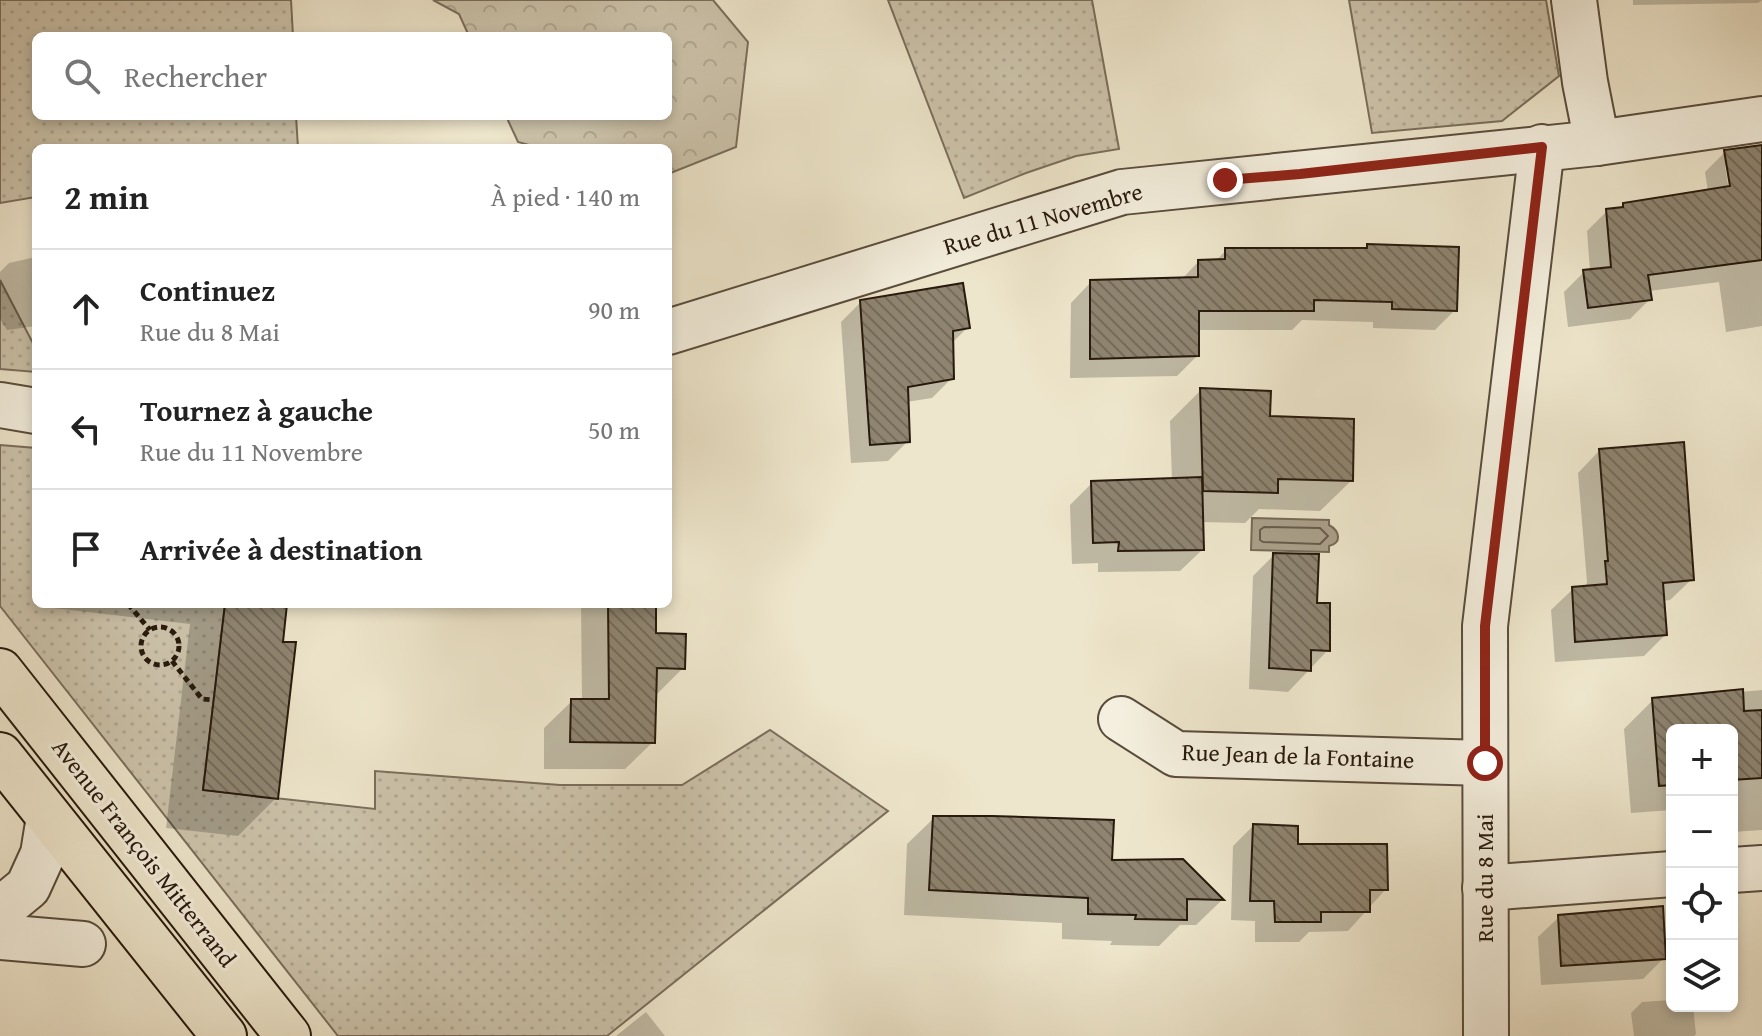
<!DOCTYPE html>
<html lang="fr">
<head>
<meta charset="utf-8">
<style>
  :root { --surface:#fff; --page:#f2f2f2; --text:#222; --muted:#767676; --line:#e0e0e0 }
  body { margin:0; font-family:"Gentium Book Plus",serif; background:var(--page); color:var(--text) }
  .controls { position:absolute; right:24px; bottom:24px; display:grid; overflow:hidden; border-radius:12px; box-shadow:0 4px 12px #0003 }
  .controls button { width:72px; height:72px; display:grid; place-items:center; padding:0; border:0; border-bottom:2px solid var(--line); background:var(--surface); color:var(--text); font:40px sans-serif }
  .stop { position:absolute; width:24px; height:24px; margin:-18px; border:6px solid #8f2418; border-radius:50%; background:#fff }
  .stop.end { background:#8f2418; border-color:#fff; box-shadow:0 2px 8px #0008 }
  .list { margin:0; padding:0; list-style:none }
  h2 { display:flex; justify-content:space-between; align-items:center; height:104px; margin:0; padding:0 32px; font-size:34px }
  h2 small { font-size:26px; font-weight:400; color:var(--muted) }
  .list li { display:grid; grid-template-columns:52px 1fr auto; gap:24px; align-items:center; box-sizing:border-box; height:120px; padding:0 32px; border-top:2px solid var(--line) }
  .list b { display:block; font-size:30px; white-space:nowrap }
  .list p { margin:0; font-size:26px; white-space:nowrap; color:var(--muted) }
  .list em { font-size:26px; font-style:normal; color:var(--muted) }
  .icon { flex:none; width:44px; height:44px; fill:none; stroke:currentColor; stroke-width:2; stroke-linecap:round; stroke-linejoin:round }
  .map { position:relative; flex:none; width:1762px; height:1036px; overflow:hidden }
  .search { position:absolute; background:var(--surface); box-shadow:0 4px 12px #0003; left:32px; top:32px; width:640px; height:88px; display:flex; align-items:center; gap:20px; box-sizing:border-box; padding:0 28px; border-radius:12px; color:var(--muted); font-size:30px }
  .panel { position:absolute; background:var(--surface); box-shadow:0 4px 12px #0003; left:32px; top:144px; width:640px; height:464px; border-radius:12px }
  .map>svg:first-child { display:block }
  .grass { fill:url(#grass-dots); stroke:#7a6e5c; stroke-width:2 }
  .forest { fill:url(#forest-crowns); stroke:#7a6e5c; stroke-width:2 }
  .water { fill:#aaa08b; stroke:#766a58; stroke-width:2 }
  .shadow { fill:#0003; fill-rule:evenodd }
  .lines { fill:none; stroke-linecap:round; stroke-linejoin:round }
  .shore { stroke:#685c4c; stroke-width:2 }
  .building { fill:url(#building-back-hatch); stroke:#27190c; stroke-width:2 }
  .minor-casing { stroke:#594c3c; stroke-width:48 }
  .major-casing { stroke:#27190c; stroke-width:48 }
  .path { stroke:#27190c; stroke-width:5; stroke-dasharray:6 4; stroke-linecap:butt }
  .minor { stroke:#f4efde; stroke-width:44 }
  .major { stroke:#eee6cc; stroke-width:44 }
  .route { stroke:#8f2418; stroke-width:10 }
  .labels { text-anchor:middle; stroke-width:6; stroke-linejoin:round; paint-order:stroke }
  .street-label { font-size:24px; fill:#27190c; stroke:#f4efde }
</style>
</head>
<body>
<div class="map">
<svg width="1762" height="1036" viewBox="0 0 1762 1036">
  <defs>
    <pattern id="grass-dots" width="8" height="8" patternUnits="userSpaceOnUse" patternTransform="scale(2)"><rect width="8" height="8" fill="#ccc3ab"/><path d="M2 2h.1M6 6h.1" fill="none" stroke="#afa792" stroke-width="1.8" stroke-linecap="round"/></pattern>
    <pattern id="forest-crowns" width="20" height="18" patternUnits="userSpaceOnUse" patternTransform="scale(2)"><rect width="20" height="18" fill="#ccc3ab"/><path d="M2 6a3 3 0 1 1 6 0M12 15a3 3 0 1 1 6 0" fill="none" stroke="#afa792"/></pattern>
    <pattern id="building-back-hatch" width="6" height="6" patternUnits="userSpaceOnUse" patternTransform="scale(2)"><rect width="6" height="6" fill="#8e8470"/><path d="M-1 5l2 2M0 0l6 6M5-1l2 2" fill="none" stroke="#746b5a"/></pattern>
  </defs>
  <rect width="100%" height="100%" fill="#eee6cc"/>
  <filter id="stains"><feTurbulence type="fractalNoise" baseFrequency=".0025" numOctaves="4"/><feColorMatrix values="0 0 0 0 .2 0 0 0 0 .09 0 0 0 0 .02 0 0 0 .5 -.17"/></filter>
  <radialGradient id="worn" r=".72"><stop offset=".6" stop-color="#630" stop-opacity="0"/><stop offset="1" stop-color="#630" stop-opacity=".3"/></radialGradient>
  <g class="grass">
    <path d="M0 0H291L293 36H36V116H296L298 148H36V197L0 203Z"/>
    <path d="M888 0H1092L1119 149 1076 156 1026 173 964 198Z"/>
    <path d="M1349 0H1546L1559 76 1502 121 1372 133Z"/>
    <path d="M0 280 36 349V372L0 369Z"/>
    <path d="M0 445 36 448V604H225L203 790 375 809V771L560 785H682L770 730 888 811 607 1036H338L0 606Z"/>
  </g>
  <path class="forest" d="M433 0H713L748 42 736 147 668 174V148H540L518 142 506 116H668V36H469L459 14Z"/>
  <path class="water" d="M1252 518 1329 520V525C1340 531 1342 543 1329 546V552L1251 550Z"/>
  <g class="shadow">
    <path d="M1633 0H1762L1758 3 1633 5Z"/>
    <path d="M1762 147V326L1726 332 1719 282 1649 291 1650 299 1630 319 1568 327 1564 292 1584 272 1590 271 1587 231 1607 211 1619 209 1624 205 1708 192 1705 172 1725 152ZM1725 166H1729L1734 196 1730 197Z"/>
    <path d="M1368 246 1455 310 1435 330 1373 328V322L1302 320 1292 330H1197V356L1177 376 1070 378 1071 303 1091 282 1181 280 1198 262H1215L1226 250H1363Z"/>
    <path d="M36 257V326L7 330 0 319V272L9 263Z"/>
    <path d="M861 302 968 327 951 344 952 378 932 398 906 402 908 441 888 461 851 463 841 322Z"/>
    <path d="M1201 390 1268 418 1351 481 1320 511 1259 509 1245 523 1201 522 1202 550 1180 571 1098 572V563L1072 564 1070 505 1092 483 1172 481 1170 421Z"/>
    <path d="M1599 451 1692 579 1670 600 1663 601 1665 635 1644 656 1555 662 1551 610 1573 589 1585 588 1587 582 1578 473Z"/>
    <path d="M1274 555 1328 650 1288 692 1249 689 1253 576Z"/>
    <path d="M37 604H285L280 644 276 798 238 836 166 828 190 624 36 606Z"/>
    <path d="M581 604H654V635L683 668 654 697 653 742 625 769H544V728L572 701H582Z"/>
    <path d="M1762 690V830L1732 832V730H1672V810L1631 813 1624 729 1653 700Z"/>
    <path d="M934 818 1110 863 1222 900 1196 925H1180L1159 946 1110 945 1112 941 1062 939V923L904 915 907 844Z"/>
    <path d="M1253 826 1296 846 1386 889 1348 931 1309 932 1299 942H1255V921L1231 920 1233 846Z"/>
    <path d="M1559 917 1664 958 1643 979 1541 985 1538 937Z"/>
    <path d="M1672 1000V1006H1693L1696 1034 1694 1036H1634L1631 1013 1642 1002Z"/>
    <path d="M646 1012 665 1036H616Z"/>
  </g>
  <g class="lines">
    <path class="shore" d="M1264 527 1320 528 1328 536 1320 544 1263 542 1260 540V530Z"/>
  </g>
  <g class="building">
    <path d="M1762 145V260L1648 275 1652 300 1588 308 1583 270 1611 267 1606 209 1623 207V203L1730 186 1724 150Z"/>
    <path d="M1367 244 1459 247 1457 311 1392 309V302L1314 300V311H1199V356L1090 359V280L1198 277V260L1225 259V248H1367Z"/>
    <path d="M963 283 970 328 953 331 954 379 908 387 910 442 870 445 860 300Z"/>
    <path d="M1200 388 1271 391 1270 416 1354 419 1353 481 1278 479V493L1203 491Z"/>
    <path d="M1684 442 1694 580 1663 583 1667 635 1575 642 1572 587 1607 584 1605 561H1608L1599 449Z"/>
    <path d="M1202 477 1204 550 1118 551 1119 542 1093 543 1091 481Z"/>
    <path d="M1273 553 1319 554 1317 603H1330V651L1311 650V671L1269 668Z"/>
    <path d="M225 604H287L283 642H296L278 799 203 790Z"/>
    <path d="M608 604H656V633L686 634 685 669 657 668 655 743 570 742 571 699H609Z"/>
    <path d="M1743 689 1744 711 1762 710V778L1732 780V730H1672V785L1659 786 1652 698Z"/>
    <path d="M933 816H992L1114 820 1112 860 1183 859 1224 900 1187 899V920L1135 919 1136 915 1088 914V898L929 890Z"/>
    <path d="M1253 824 1298 826V844H1387L1388 890H1370V912H1321V922H1275L1274 901H1250Z"/>
    <path d="M1663 906 1666 959 1561 966 1558 915Z"/>
  </g>
  <g class="lines">
    <g class="minor-casing">
      <g id="minor">
        <path d="M1574 0 1585 82 1597 143"/>
        <path d="M668 332 1122 192 1597 143 1762 119"/>
        <path d="M0 405 36 411"/>
        <path d="M1121 719 1176 754 1485 763"/>
        <path d="M1732 870 1762 868"/>
        <path d="M1485 888 1672 874"/>
        <path d="M0 910 28 887 43 854 49 817"/>
        <path d="M0 937 83 944"/>
        <path d="M1486 1036 1485 626 1542 147"/>
      </g>
    </g>
    <g class="major-casing">
      <g id="major">
        <path d="M0 671 288 1036"/>
        <path d="M0 755 224 1036"/>
      </g>
    </g>
    <g class="path">
      <path d="M128 604 150 630"/>
      <circle cx="160" cy="646" r="19"/>
      <path d="M172 661 202 699 214 700"/>
    </g>
    <use href="#minor" class="minor"/>
    <use href="#major" class="major"/>
  </g>
  <g class="lines">
    <path class="route" d="M1225 180 1300 174 1542 147 1485 626V763"/>
  </g>
  <g class="labels">
    <g class="street-label">
      <text transform="translate(1043 219) rotate(-16)" y="8">Rue du 11 Novembre</text>
      <text transform="translate(1298 756) rotate(2)" y="8">Rue Jean de la Fontaine</text>
      <text transform="translate(144 853) rotate(52)" y="8">Avenue François Mitterrand</text>
      <text transform="translate(1485 878) rotate(-90)" y="8">Rue du 8 Mai</text>
    </g>
  </g>
  <rect width="100%" height="100%" filter="url(#stains)"/>
  <rect width="100%" height="100%" fill="url(#worn)"/>
</svg>
<div class="controls">
<button>+</button>
<button>−</button>
<button><svg class="icon" aria-label="locate" viewBox="0 0 24 24"><circle cx="12" cy="12" r="6"/><path d="M12 2v4M12 18v4M2 12h4M18 12h4"/></svg></button>
<button><svg class="icon" aria-label="layers" viewBox="0 0 24 24"><path d="M12 4l9 5-9 5-9-5zM3 14l9 5 9-5"/></svg></button>
</div>
<div class="stop" style="left:1485px;top:763px"></div>
<div class="stop end" style="left:1225px;top:180px"></div>
<div class="search"><svg class="icon" aria-label="search" viewBox="0 0 24 24"><circle cx="10" cy="10" r="6"/><path d="M15 15l6 6"/></svg>Rechercher</div>
<section class="panel">
<h2>2 min<small>À pied · 140 m</small></h2>
<ul class="list">
<li><svg class="icon" aria-label="ahead" viewBox="0 0 24 24"><path d="M12 20V5M6 11l6-6 6 6"/></svg><div><b>Continuez</b><p>Rue du 8 Mai</p></div><em>90 m</em></li>
<li><svg class="icon" aria-label="left" viewBox="0 0 24 24"><path d="M17 20v-9H6M10 6l-5 5 5 5"/></svg><div><b>Tournez à gauche</b><p>Rue du 11 Novembre</p></div><em>50 m</em></li>
<li><svg class="icon" aria-label="arrive" viewBox="0 0 24 24"><path d="M6 21V4h12l-3 4 3 4H6"/></svg><div><b>Arrivée à destination</b></div></li>
</ul>
</section>
</div>
</body>
</html>
